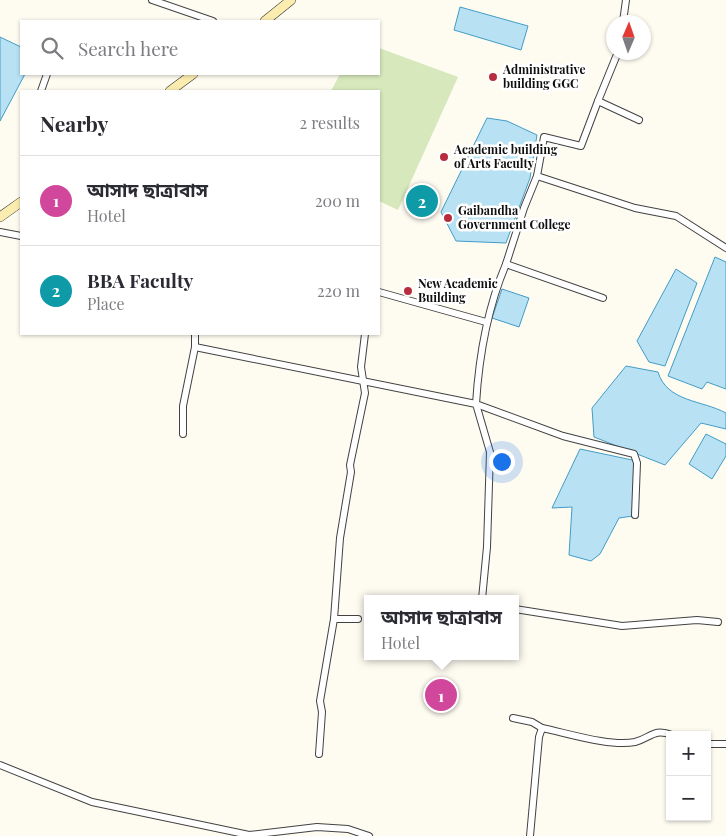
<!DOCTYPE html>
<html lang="en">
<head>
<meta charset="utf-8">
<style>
  :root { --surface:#fff; --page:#f7f7f7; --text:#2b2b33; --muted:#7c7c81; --line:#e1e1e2; --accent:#b45309 }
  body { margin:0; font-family:"Playfair Display","Noto Sans Bengali",serif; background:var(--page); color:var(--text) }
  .controls { position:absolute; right:15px; bottom:15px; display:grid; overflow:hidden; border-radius:0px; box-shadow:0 1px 4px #0004 }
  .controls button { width:45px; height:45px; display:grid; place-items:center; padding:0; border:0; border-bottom:1px solid var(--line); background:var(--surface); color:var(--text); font:25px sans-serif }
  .compass { position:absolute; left:606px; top:15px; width:45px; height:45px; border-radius:50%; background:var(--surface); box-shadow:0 1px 4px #0004; rotate:2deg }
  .you { position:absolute; left:501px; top:461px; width:18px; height:18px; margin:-12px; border:4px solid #fff; border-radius:50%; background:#1a73e8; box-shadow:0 0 0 8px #1a73e833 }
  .badge { display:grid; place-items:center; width:32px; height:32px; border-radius:50%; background:var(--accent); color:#fff; font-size:16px; font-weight:700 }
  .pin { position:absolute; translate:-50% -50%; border:2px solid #fff; box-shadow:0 1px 5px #0006 }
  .popup { position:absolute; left:364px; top:595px; width:155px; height:65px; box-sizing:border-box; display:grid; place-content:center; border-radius:0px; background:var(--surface); filter:drop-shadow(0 1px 4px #0005); font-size:16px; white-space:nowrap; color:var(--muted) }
  .popup b { font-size:19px; color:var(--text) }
  .popup::after { content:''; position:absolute; left:50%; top:100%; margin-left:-10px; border:10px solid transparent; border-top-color:var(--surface) }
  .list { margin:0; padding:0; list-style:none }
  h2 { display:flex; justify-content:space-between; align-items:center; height:65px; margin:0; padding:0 20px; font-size:21px }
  h2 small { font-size:16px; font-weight:400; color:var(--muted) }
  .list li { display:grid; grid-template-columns:32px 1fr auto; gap:15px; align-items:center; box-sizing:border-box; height:90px; padding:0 20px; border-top:1px solid var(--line) }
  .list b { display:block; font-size:19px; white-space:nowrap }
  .list p { margin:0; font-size:16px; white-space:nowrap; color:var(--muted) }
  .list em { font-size:16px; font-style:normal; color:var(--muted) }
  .icon { flex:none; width:28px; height:28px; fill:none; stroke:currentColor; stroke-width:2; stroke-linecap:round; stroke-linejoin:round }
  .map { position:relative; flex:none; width:726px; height:836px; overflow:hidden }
  .search { position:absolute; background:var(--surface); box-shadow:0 1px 4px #0004; left:20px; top:20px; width:360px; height:55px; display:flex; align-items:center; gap:12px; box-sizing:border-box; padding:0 18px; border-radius:0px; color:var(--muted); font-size:19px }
  .panel { position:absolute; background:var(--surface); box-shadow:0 1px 4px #0004; left:20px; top:90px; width:360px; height:245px; border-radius:0px }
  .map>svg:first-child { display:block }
  .green { fill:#d6e8bc }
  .water { fill:#b8e2f3; stroke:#429cc7 }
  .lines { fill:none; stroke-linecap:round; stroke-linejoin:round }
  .minor-casing { stroke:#424242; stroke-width:8 }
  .secondary-casing { stroke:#313131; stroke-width:10 }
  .minor { stroke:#fff; stroke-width:6 }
  .secondary { stroke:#fbedaf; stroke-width:9 }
  .poi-dot { fill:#b82d3e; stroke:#fff; stroke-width:2 }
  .labels { text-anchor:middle; stroke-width:5; stroke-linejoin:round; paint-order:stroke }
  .poi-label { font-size:12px; font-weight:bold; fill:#0f0f0f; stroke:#fff; text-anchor:start }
</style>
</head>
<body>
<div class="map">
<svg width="726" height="836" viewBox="0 0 726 836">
  <rect width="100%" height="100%" fill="#fefbf1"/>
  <path class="green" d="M379 48 458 77 398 210 379 201V91H331L340 74H379Z"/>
  <g class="water">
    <path d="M460 7 528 26 521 50 454 30Z"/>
    <path d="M0 37 21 47V74H25L0 121Z"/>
    <path d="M487 118 507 121 537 135 530 178 506 243 456 241 441 212Z"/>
    <path d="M715 257 726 262V389L707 382 702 389 668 376Z"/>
    <path d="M676 269 697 283 665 366 649 362 637 341Z"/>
    <path d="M502 289 529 298 519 327 492 318Z"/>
    <path d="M626 366 658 372C667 402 702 400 726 413V429L701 423 665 465 594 437 592 408Z"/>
    <path d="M706 434 726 444V456L712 479 689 464Z"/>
    <path d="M580 449 637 461 633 516 619 518 600 554 591 561 569 555 572 507 552 508Z"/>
  </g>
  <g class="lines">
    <g class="minor-casing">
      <g id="minor">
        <path d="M152 0 213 21"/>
        <path d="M623 22 626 0"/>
        <path d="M618 52 598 101 639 120"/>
        <path d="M41 91 47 74"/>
        <path d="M537 176 635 208 676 216 726 248"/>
        <path d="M0 232 21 236"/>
        <path d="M506 264 524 208 537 176 544 137 581 146 598 101"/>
        <path d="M379 292 486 322"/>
        <path d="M603 298 506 264C487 309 479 355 476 404L563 436 634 454 637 463 635 515"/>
        <path d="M195 347 476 404 490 452 487 547 482 599"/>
        <path d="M183 434V406L195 347V334"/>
        <path d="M515 609 622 626 697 620 718 622"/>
        <path d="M334 619H358"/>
        <path d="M513 718 532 722 542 728C567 733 610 747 635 742 651 738 653 728 672 735"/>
        <path d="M707 744H726"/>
        <path d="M319 754 322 712 320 701 334 619 340 538 351 472 350 465 365 393 361 367 365 334"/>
        <path d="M0 765 92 802 249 835 317 827 348 829 369 836"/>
        <path d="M530 836 539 737 542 728"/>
      </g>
    </g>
    <g class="secondary-casing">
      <g id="secondary">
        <path d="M265 21 291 0"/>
        <path d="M170 91 193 74"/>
        <path d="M0 217 21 202"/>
      </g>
    </g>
    <use href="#minor" class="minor"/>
    <use href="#secondary" class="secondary"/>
  </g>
  <g class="poi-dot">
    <circle cx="493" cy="77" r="5"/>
    <circle cx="444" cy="157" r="5"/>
    <circle cx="448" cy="218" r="5"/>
    <circle cx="408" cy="291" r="5"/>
  </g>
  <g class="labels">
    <g class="poi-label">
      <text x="503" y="74">Administrative<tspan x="503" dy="14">building GGC</tspan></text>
      <text x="454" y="154">Academic building<tspan x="454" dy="14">of Arts Faculty</tspan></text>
      <text x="458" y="215">Gaibandha<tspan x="458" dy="14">Government College</tspan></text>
      <text x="418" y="288">New Academic<tspan x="418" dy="14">Building</tspan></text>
    </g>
  </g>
</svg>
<div class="controls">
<button>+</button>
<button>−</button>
</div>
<svg class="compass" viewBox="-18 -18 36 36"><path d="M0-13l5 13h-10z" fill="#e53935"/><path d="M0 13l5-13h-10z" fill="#7c7c81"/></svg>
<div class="you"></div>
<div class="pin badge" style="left:441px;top:695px;background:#d1479c">1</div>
<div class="popup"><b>আসাদ ছাত্রাবাস</b>Hotel</div>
<div class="pin badge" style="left:422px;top:201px;background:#0f9aa8">2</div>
<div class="search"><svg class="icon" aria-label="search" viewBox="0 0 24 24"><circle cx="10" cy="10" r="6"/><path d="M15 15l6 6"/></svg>Search here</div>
<section class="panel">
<h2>Nearby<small>2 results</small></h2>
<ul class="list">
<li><span class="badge" style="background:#d1479c">1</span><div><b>আসাদ ছাত্রাবাস</b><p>Hotel</p></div><em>200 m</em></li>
<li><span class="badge" style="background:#0f9aa8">2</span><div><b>BBA Faculty</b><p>Place</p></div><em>220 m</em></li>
</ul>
</section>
</div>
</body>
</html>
